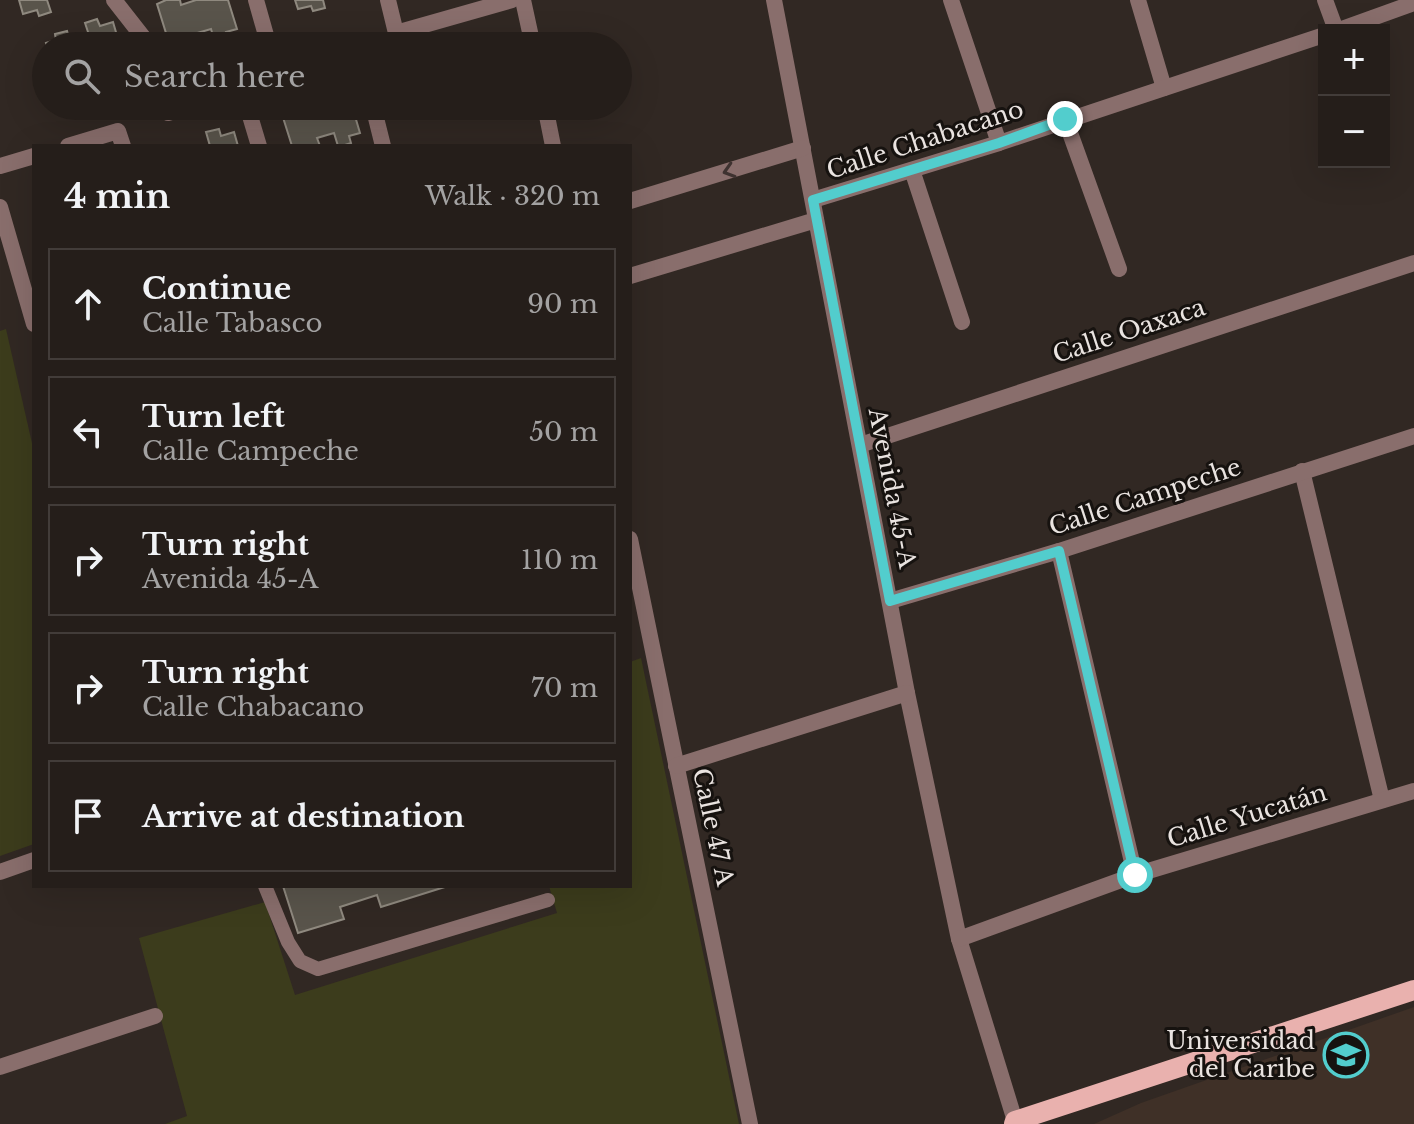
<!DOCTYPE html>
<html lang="en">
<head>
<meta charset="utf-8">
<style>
  :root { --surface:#251e1a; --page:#2d2723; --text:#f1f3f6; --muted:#a3a2a2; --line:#423c39 }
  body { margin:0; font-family:"Libre Baskerville",serif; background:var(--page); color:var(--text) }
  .controls { position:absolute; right:24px; top:24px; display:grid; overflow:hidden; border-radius:0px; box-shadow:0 8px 32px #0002 }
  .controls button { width:72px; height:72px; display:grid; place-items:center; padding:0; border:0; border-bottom:2px solid var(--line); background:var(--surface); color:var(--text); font:40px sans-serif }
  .stop { position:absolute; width:24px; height:24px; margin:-18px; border:6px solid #52cdcd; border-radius:50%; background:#fff }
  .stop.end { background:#52cdcd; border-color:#fff; box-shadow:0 2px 8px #0008 }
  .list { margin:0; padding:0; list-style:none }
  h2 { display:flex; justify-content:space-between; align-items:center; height:104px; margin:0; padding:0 32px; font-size:34px }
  h2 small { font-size:26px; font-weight:400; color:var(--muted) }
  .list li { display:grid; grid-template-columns:52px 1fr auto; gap:24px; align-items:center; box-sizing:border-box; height:112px; margin:0 16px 16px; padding:0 16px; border:2px solid var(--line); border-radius:0px }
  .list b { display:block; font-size:30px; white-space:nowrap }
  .list p { margin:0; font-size:26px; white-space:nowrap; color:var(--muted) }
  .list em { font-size:26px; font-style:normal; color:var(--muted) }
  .icon { flex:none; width:44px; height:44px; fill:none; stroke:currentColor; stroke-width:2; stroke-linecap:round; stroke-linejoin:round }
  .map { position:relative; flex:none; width:1414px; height:1124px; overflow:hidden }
  .search { position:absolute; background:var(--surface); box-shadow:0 8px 32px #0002; left:32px; top:32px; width:600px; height:88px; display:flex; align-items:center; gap:20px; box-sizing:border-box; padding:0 28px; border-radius:44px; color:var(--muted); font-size:30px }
  .panel { position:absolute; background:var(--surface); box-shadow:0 8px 32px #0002; left:32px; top:144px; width:600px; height:744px; border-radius:0px }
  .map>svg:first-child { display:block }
  .built { fill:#3f3027 }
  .green { fill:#3c3c1c }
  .building { fill:#59544b; stroke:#8f897f; stroke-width:2 }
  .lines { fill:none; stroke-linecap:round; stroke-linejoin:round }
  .service { stroke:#896e6c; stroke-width:14 }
  .minor { stroke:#896e6c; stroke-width:16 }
  .primary { stroke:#e9b1ae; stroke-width:20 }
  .oneway { stroke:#3e3230 }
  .route { stroke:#52cdcd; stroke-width:10 }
  .labels { text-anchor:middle; stroke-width:6; stroke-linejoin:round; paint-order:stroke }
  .street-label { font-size:24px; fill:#e9e3e0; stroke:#16120f }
  .poi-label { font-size:24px; fill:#e9e3e0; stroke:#16120f; text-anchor:end }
</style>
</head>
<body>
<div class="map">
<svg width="1414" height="1124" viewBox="0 0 1414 1124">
  <rect width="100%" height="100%" fill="#312823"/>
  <path class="built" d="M1414 1007V1124H1094L1141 1103Z"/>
  <g class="green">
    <path d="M6 329 34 452V844L0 856V331Z"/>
    <path d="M641 658 739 1124H165L187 1116 139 938 265 902 295 995 557 913 549 886H630V662Z"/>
  </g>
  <g class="building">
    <path d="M19 0H47L51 12 39 16 37 10 23 14Z"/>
    <path d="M166 0H180L181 5 196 0H228L237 29 226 32 228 39 215 43 211 29 194 34 198 46H170L157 4Z"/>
    <path d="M295 0H323L325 8 313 11 311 6 298 9Z"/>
    <path d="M97 19 100 26 113 22 120 46H47L46 43 56 40 55 34 67 31 71 44 90 38 85 23Z"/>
    <path d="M286 106H304V109L314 106H352L360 133 349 136 351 143 342 146H338L334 133 317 138 320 146H292L280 108Z"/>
    <path d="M219 129 221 136 234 132 238 146H210L206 132Z"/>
    <path d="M283 886H448L381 907 377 895 340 907 344 919 298 933Z"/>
  </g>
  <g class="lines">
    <path class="service" d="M265 886 288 942 300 961 318 969 548 900"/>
    <g class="minor">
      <path d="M114 0 150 46"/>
      <path d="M256 0 269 46"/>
      <path d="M388 0 396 33 512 0"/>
      <path d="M523 0 533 46"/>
      <path d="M774 0 907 693 959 939 1015 1121"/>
      <path d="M951 0 999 143"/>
      <path d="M1138 0 1164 88"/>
      <path d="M1325 0 1336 30"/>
      <path d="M1339 30 1414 3"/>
      <path d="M166 106 168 113 192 106"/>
      <path d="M247 106 259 146"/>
      <path d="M373 106 383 146"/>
      <path d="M545 106 553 146"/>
      <path d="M1065 119 1119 269"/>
      <path d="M68 146 118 131 123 146"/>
      <path d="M0 166 34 156"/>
      <path d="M912 170 962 322"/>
      <path d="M813 200 999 143 1324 35"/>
      <path d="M630 201 803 148"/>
      <path d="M0 207 34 324"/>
      <path d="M630 276 816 220"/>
      <path d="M860 445 1414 263"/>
      <path d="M1302 471 1382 800"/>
      <path d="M630 539 750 1124"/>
      <path d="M1059 551 1135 875"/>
      <path d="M890 601 1059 551 1414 436"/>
      <path d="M676 766 907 693"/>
      <path d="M0 872 34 860"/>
      <path d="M959 939 1135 875 1414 791"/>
      <path d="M0 1067 155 1016"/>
    </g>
    <path class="primary" d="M1014 1124 1015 1121 1414 990"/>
  </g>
  <defs><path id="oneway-chevron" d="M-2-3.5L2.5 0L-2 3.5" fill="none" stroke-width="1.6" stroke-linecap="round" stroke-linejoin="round" transform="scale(2)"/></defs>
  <use class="oneway" href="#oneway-chevron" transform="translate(729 171) rotate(163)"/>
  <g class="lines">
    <path class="route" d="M1065 119 999 143 813 200 890 601 1059 551 1135 875"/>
  </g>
  <defs>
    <g id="university-ring" transform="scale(2.3)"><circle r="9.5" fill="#16120f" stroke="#52cdcd" stroke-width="1.5"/><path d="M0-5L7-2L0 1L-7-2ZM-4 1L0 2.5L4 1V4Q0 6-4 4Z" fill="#52cdcd"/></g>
  </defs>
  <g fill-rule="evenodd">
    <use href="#university-ring" x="1346" y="1055"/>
  </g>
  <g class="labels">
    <g class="street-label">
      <text transform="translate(925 140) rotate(-18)" y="8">Calle Chabacano</text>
      <text transform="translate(1129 331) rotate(-18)" y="8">Calle Oaxaca</text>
      <text transform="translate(892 488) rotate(79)" y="8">Avenida 45-A</text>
      <text transform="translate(1145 497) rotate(-18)" y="8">Calle Campeche</text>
      <text transform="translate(1247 816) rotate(-17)" y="8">Calle Yucatán</text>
      <text transform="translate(713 827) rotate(78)" y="8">Calle 47 A</text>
    </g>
    <g class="poi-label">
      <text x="1315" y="1049">Universidad<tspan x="1315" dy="28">del Caribe</tspan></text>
    </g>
  </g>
</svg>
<div class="controls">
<button>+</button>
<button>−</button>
</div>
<div class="stop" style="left:1135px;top:875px"></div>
<div class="stop end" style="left:1065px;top:119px"></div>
<div class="search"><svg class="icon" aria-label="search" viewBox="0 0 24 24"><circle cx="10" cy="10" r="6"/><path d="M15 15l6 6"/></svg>Search here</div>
<section class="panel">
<h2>4 min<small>Walk · 320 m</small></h2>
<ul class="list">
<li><svg class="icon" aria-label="ahead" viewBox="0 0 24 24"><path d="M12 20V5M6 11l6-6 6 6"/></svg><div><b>Continue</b><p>Calle Tabasco</p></div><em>90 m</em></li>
<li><svg class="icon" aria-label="left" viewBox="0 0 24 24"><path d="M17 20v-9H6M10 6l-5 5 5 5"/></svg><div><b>Turn left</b><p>Calle Campeche</p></div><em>50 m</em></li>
<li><svg class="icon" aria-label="right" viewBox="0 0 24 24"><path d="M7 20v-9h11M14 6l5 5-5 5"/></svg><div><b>Turn right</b><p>Avenida 45-A</p></div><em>110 m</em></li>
<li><svg class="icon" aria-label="right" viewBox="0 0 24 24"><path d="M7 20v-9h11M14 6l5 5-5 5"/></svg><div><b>Turn right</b><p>Calle Chabacano</p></div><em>70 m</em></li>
<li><svg class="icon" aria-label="arrive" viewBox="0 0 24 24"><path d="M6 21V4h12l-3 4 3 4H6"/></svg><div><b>Arrive at destination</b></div></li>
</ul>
</section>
</div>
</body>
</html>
